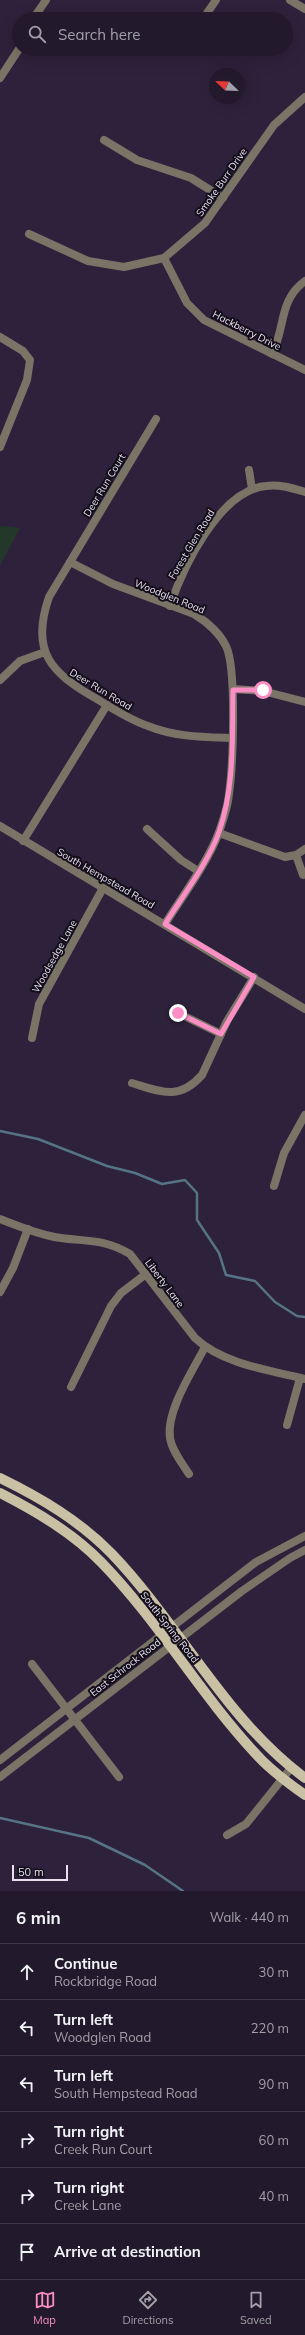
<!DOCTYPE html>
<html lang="en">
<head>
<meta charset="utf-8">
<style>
  :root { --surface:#22192c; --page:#2a2234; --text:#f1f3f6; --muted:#a2a0a9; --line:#3f3848; --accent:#fb8fc5 }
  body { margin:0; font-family:Mulish,sans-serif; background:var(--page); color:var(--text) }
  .compass { position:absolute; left:209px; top:68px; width:36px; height:36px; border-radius:50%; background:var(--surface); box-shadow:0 4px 16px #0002; rotate:293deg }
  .scale { position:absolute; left:12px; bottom:10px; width:56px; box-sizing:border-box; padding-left:4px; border:2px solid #e7dff0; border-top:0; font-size:11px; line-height:14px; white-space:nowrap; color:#e7dff0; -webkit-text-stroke:3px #130e19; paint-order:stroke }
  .stop { position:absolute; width:12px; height:12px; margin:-9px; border:3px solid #fb8fc5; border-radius:50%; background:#fff }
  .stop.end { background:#fb8fc5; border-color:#fff; box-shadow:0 1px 4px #0008 }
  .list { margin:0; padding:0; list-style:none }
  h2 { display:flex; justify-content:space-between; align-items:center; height:52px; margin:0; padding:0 16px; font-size:17px }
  h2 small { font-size:13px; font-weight:400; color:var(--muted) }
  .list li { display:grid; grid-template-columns:26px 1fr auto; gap:12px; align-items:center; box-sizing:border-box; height:56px; padding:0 16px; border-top:1px solid var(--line) }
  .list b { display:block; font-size:15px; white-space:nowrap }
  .list p { margin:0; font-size:13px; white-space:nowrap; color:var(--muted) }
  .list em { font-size:13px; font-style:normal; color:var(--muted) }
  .icon { flex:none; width:22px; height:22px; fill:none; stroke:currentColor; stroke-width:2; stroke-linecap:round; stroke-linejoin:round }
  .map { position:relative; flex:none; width:305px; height:1891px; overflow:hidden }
  .search { position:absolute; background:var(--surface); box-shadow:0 4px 16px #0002; left:12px; right:12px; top:12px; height:44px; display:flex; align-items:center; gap:10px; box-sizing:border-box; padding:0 14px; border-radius:22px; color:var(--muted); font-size:15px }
  .sheet { height:388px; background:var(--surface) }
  nav { display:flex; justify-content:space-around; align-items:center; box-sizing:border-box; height:56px; border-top:1px solid var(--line); background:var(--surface); font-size:11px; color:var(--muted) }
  nav a { display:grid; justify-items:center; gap:2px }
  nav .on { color:var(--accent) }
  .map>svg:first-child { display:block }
  .park { fill:#24382a }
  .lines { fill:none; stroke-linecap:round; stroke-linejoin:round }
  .stream { stroke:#557485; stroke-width:2.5 }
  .minor { stroke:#797466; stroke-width:8 }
  .major { stroke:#cac1a4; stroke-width:10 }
  .route { stroke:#fb8fc5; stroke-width:5 }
  .labels { text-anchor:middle; stroke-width:4; stroke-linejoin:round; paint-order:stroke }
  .street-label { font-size:10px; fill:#e7dff0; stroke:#130e19 }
</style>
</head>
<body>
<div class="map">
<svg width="305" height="1891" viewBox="0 0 305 1891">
  <rect width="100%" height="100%" fill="#2e213b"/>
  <path class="park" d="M0 526 20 528 0 565Z"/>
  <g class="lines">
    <g class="stream">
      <path d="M0 1131 38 1139 107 1166 135 1173 162 1184 185 1180 197 1193V1220L219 1253 226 1275 255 1281 275 1302 297 1316 305 1317"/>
      <path d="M0 1818 89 1838 145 1865 183 1891"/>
    </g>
    <g class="minor">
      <path d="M290 0 305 9"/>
      <path d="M33 19 46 0"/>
      <path d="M203 19 216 0"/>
      <path d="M178 50 179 49"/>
      <path d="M0 78 19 49"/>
      <path d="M104 140 137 160 191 178 223 198"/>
      <path d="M29 234 88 261 124 267 164 258 205 223 274 125 305 97"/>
      <path d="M164 258 187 303 204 320 305 370"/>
      <path d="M0 337 23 351 30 360 27 380 0 447"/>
      <path d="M272 354C286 327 278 301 305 281"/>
      <path d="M156 419 49 597C30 652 51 673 97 699 113 709 130 720 148 726 175 737 203 737 232 738"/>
      <path d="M249 470 252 489"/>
      <path d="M70 562 113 584 194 614C207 622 219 632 226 646 237 669 233 765 229 794 228 807 223 820 219 832 208 862 182 897 165 924"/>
      <path d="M170 606C183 567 220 490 266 486 279 484 292 488 305 492"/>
      <path d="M0 680 20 661 45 652"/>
      <path d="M233 689 263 691 305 702"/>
      <path d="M0 826 305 1009"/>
      <path d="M147 829 181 860 198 871"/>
      <path d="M219 833 285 857 296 855 305 849"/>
      <path d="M23 841 107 705"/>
      <path d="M296 855 303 875"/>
      <path d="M178 1013 221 1034"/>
      <path d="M32 1038 39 1004 103 888"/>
      <path d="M132 1083C161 1092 179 1101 202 1075L227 1021 254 977"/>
      <path d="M274 1186 284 1153 305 1115"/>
      <path d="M0 1219C16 1225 33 1232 50 1236 81 1243 100 1236 130 1254L195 1338C223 1364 268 1370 305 1379"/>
      <path d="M0 1292 13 1268 28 1229"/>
      <path d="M71 1387 111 1306 121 1293 146 1274"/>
      <path d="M287 1425 300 1378"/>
      <path d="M189 1474C182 1463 172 1451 170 1438 166 1411 192 1372 205 1347"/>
      <path d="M32 1664 119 1777"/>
      <path d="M0 1760 256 1562 305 1536"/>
      <path d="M0 1777 242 1591 290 1558 305 1550"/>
      <path d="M227 1835 246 1824 291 1768"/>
    </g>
    <g class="major">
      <path d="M0 1478C41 1498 80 1521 112 1554 180 1625 225 1719 305 1778"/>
      <path d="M0 1493C37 1512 73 1533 102 1563 159 1622 200 1694 256 1754 270 1770 288 1783 305 1795"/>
    </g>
  </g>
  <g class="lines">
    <path class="route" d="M178 1013 221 1034 254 977 165 924C182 897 209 861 219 832 235 786 232 737 233 690H263"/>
  </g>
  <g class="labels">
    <g class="street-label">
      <text transform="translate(221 182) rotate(-55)" y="4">Smoke Burr Drive</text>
      <text transform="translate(247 330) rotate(27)" y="4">Hackberry Drive</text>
      <text transform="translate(104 485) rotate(-59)" y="4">Deer Run Court</text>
      <text transform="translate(191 544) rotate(-59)" y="4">Forest Glen Road</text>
      <text transform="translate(170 596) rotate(22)" y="4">Woodglen Road</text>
      <text transform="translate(101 689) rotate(31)" y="4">Deer Run Road</text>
      <text transform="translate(106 878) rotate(30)" y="4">South Hempstead Road</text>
      <text transform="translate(54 956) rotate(-61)" y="4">Woodsedge Lane</text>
      <text transform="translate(165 1283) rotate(53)" y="4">Liberty Lane</text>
      <text transform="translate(170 1627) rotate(52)" y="4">South Spring Road</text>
      <text transform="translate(125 1667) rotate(-38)" y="4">East Schrock Road</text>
    </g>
  </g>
</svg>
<svg class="compass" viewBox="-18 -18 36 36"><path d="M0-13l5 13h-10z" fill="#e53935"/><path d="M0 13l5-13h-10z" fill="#a2a0a9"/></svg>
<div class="scale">50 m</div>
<div class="stop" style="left:263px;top:690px"></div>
<div class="stop end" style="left:178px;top:1013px"></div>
<div class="search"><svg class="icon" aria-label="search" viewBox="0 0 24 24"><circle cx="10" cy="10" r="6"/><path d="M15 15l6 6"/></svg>Search here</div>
</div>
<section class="sheet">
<h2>6 min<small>Walk · 440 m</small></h2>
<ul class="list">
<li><svg class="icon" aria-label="ahead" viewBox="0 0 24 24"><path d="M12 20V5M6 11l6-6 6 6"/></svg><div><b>Continue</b><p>Rockbridge Road</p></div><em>30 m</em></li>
<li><svg class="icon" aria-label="left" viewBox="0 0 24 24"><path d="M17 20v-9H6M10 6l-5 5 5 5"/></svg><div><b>Turn left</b><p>Woodglen Road</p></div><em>220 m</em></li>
<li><svg class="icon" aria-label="left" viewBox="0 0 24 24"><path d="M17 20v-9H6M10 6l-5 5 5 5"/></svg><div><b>Turn left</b><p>South Hempstead Road</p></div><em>90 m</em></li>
<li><svg class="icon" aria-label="right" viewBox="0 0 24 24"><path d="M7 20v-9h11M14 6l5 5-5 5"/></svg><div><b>Turn right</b><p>Creek Run Court</p></div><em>60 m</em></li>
<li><svg class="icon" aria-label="right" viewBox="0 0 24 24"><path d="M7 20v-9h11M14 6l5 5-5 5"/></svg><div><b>Turn right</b><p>Creek Lane</p></div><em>40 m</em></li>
<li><svg class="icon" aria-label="arrive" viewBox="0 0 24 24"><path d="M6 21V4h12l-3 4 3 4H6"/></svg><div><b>Arrive at destination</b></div></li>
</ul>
</section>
<nav>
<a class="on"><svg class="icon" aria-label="map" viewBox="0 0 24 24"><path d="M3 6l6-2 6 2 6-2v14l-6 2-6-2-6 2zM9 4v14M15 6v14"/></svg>Map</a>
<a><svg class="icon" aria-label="directions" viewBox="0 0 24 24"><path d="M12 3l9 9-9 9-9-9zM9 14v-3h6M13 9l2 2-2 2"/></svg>Directions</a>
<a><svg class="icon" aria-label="saved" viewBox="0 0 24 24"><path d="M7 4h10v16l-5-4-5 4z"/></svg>Saved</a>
</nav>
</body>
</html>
